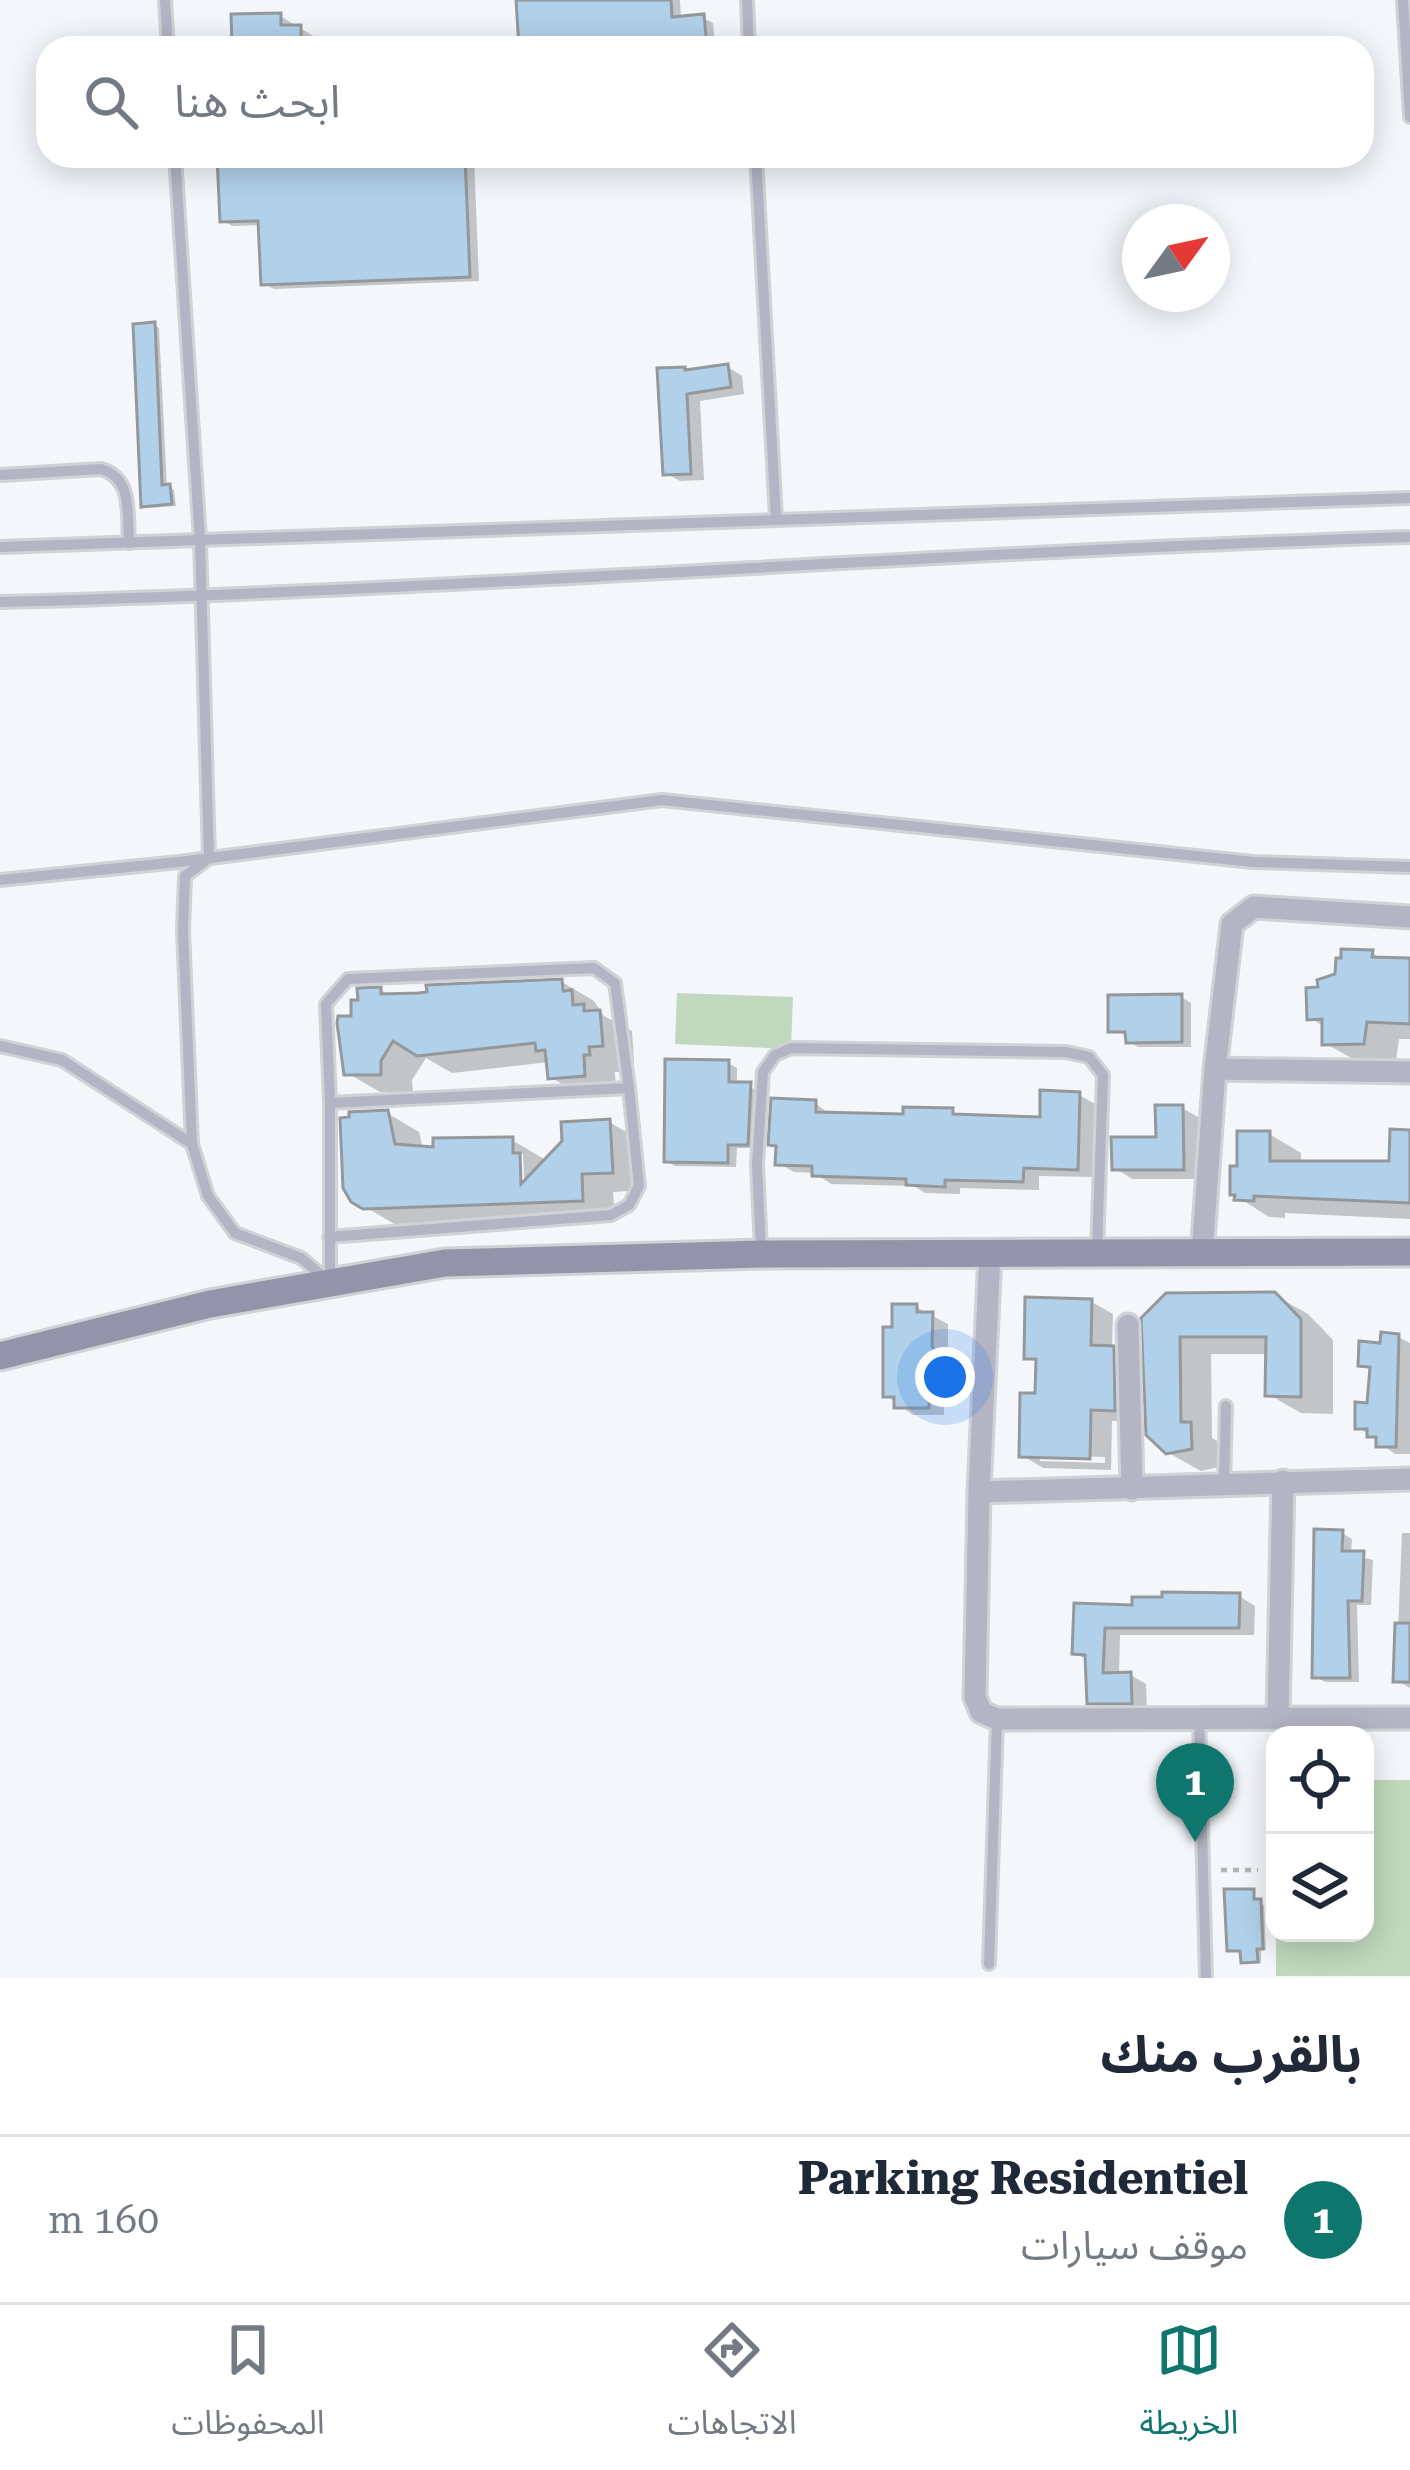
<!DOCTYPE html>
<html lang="ar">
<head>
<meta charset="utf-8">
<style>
  :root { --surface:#fff; --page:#f2f2f3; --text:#1f2937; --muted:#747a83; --line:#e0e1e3; --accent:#0f766e }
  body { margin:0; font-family:"Roboto Serif","Noto Sans Arabic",serif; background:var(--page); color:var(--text); direction:rtl }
  .controls { position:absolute; right:36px; bottom:36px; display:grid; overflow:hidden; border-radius:24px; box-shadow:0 6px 30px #0003 }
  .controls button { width:108px; height:108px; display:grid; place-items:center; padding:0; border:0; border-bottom:3px solid var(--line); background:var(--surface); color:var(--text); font:60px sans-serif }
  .compass { position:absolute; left:1122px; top:204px; width:108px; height:108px; border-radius:50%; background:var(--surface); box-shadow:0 6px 30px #0003; rotate:57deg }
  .you { position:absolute; left:945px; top:1377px; width:42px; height:42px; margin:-30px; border:9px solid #fff; border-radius:50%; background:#1a73e8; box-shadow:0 0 0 18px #1a73e833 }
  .badge { display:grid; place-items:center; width:78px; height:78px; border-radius:50%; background:var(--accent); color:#fff; font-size:39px; font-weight:700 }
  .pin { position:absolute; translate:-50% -99px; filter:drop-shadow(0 3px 6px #0008) }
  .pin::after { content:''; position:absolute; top:63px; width:42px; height:36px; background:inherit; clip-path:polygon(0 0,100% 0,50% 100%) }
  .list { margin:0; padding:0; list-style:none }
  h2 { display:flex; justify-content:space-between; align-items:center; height:156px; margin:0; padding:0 48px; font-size:51px }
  h2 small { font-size:39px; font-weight:400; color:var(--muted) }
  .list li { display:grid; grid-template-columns:78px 1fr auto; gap:36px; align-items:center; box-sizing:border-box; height:168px; padding:0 48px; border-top:3px solid var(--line) }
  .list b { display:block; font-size:45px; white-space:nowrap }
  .list p { margin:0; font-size:39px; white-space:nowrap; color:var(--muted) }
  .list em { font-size:39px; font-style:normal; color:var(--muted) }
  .icon { flex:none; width:66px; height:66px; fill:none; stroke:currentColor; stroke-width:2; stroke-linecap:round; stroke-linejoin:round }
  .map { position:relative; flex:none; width:1410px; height:1978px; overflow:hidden; direction:ltr }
  .search { position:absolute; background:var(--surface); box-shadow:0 6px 30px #0003; left:36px; right:36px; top:36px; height:132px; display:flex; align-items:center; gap:30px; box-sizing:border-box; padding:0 42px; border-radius:36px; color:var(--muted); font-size:45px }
  .sheet { height:324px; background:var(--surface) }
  nav { display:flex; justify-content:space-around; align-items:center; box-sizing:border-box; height:168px; border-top:3px solid var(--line); background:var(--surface); font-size:33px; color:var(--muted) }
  nav a { display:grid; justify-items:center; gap:6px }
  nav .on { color:var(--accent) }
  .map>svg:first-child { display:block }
  .green { fill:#c0d8bd }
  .shadow { fill:#0003; fill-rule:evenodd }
  .building { fill:#b1d1eb; stroke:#94989b; stroke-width:3 }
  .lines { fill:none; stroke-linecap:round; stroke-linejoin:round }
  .service-casing { stroke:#cfd3d6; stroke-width:16 }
  .minor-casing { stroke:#cfd3d6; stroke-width:27 }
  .secondary-casing { stroke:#cfd3d6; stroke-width:33 }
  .path { stroke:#b1b4b7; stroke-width:4.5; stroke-dasharray:6 6; stroke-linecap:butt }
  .service { stroke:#b4b4c4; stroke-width:10 }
  .minor { stroke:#b4b4c4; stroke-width:21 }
  .secondary { stroke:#9493aa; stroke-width:27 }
</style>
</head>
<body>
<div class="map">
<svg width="1410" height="1978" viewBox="0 0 1410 1978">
  <rect width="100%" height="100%" fill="#f3f7fb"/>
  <g class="green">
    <path d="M677 993 793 997 791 1049 675 1044Z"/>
    <path d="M1365 1780H1410V1976H1276V1933H1365Z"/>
  </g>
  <g class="shadow">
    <path d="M519 0H680L681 19 703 18 713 23 715 48H522Z"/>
    <path d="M280 16 315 37V48H235L234 17Z"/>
    <path d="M220 156H474L479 281 274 289 264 284 262 225 232 226 223 220Z"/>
    <path d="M154 325 159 328 167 487 174 490 176 506 149 508 144 505Z"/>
    <path d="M728 367 742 376 744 394 700 401 704 480 680 481 666 473 684 370 690 373Z"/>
    <path d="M1372 953 1385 960 1410 961V1039H1399L1396 1061 1358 1062 1325 1043V1027L1310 1018 1321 990Z"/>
    <path d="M562 982 594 1001 604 1016 632 1031 634 1063 621 1064V1072H615L616 1093 583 1096 550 1077 549 1062 452 1073 426 1058 412 1080 413 1092H380L347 1073 354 1019 381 990 392 997Z"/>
    <path d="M1181 997 1191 1003V1047H1138L1128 1041V1036L1111 1030Z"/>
    <path d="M728 1063 737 1068V1085L759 1090 757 1148H737L736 1167 675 1166 667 1161Z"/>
    <path d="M1079 1095 1095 1104 1093 1177 1039 1176V1190L960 1188V1194L925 1193 914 1186 831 1184 815 1173 794 1172 778 1163 779 1148 771 1144 815 1103 831 1115 906 1117 952 1111 962 1117 1043 1120Z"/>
    <path d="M1182 1108 1200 1118 1201 1179H1132L1115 1168 1159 1140Z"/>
    <path d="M387 1113 419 1132 423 1149 512 1140 544 1159 545 1164 609 1122 642 1141 645 1190 613 1192 615 1218 398 1226 353 1200ZM517 1154H523L525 1199H519Z"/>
    <path d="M1410 1133V1219L1285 1213V1218L1269 1217 1233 1194 1240 1169 1269 1134 1301 1153V1164H1392Z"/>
    <path d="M1274 1295 1308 1314 1333 1340V1414L1301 1413 1268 1394 1269 1354H1211L1212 1438 1223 1444V1466L1201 1471 1167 1452 1144 1319Z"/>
    <path d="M1092 1302 1113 1314 1112 1349 1134 1361 1136 1422 1112 1421 1111 1470 1043 1468 1022 1455 1038 1397 1039 1364 1027 1357ZM1040 1455 1105 1457V1463L1040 1461Z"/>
    <path d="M916 1307 948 1324V1358L958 1373 954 1381 944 1385V1415H913L886 1395 895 1330Z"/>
    <path d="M1398 1337 1410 1343V1454H1395L1358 1427 1370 1406 1373 1371 1361 1364Z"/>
    <path d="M1342 1533 1352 1539 1351 1554 1373 1560 1371 1605H1357L1359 1682H1325L1315 1676Z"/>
    <path d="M1402 1533H1410V1688L1396 1680Z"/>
    <path d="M1239 1596 1255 1606 1254 1635H1120L1119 1675H1131L1146 1684 1147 1711H1106L1090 1702 1088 1660 1075 1653 1077 1606 1135 1609Z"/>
    <path d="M1253 1892 1257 1902 1264 1905 1266 1950H1261V1963H1247L1243 1951 1230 1949Z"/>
  </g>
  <g class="building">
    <path d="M516 0H671L672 17 704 14 707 48H519Z"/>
    <path d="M281 13V25H301V44L232 48 231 14Z"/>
    <path d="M217 156H465L470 277 261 285 258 221 220 222Z"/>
    <path d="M155 322 162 485 170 484 172 504 141 507 133 324Z"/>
    <path d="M728 364 731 387 687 394 691 474 663 475 657 368 685 367V370Z"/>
    <path d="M1341 949 1373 950 1372 957 1410 958V1024L1367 1022 1364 1044 1322 1045V1019L1307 1020 1306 988 1318 987 1317 980 1335 974 1336 958H1341Z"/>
    <path d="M562 979 563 991 572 990 573 1005 584 1004V1011L600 1010 603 1046 589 1047 590 1055H584L585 1076 548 1079 545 1050 536 1051 535 1043 417 1056 393 1041 381 1061V1075H344L337 1023 338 1016H351V1000H358L357 988 381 987V994L418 993 427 992 426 985Z"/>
    <path d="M1182 994V1042L1126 1043 1125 1032H1108V995Z"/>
    <path d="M665 1059 729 1060V1082H751L748 1145H728V1163L664 1162Z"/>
    <path d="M1040 1090 1080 1092 1078 1170 1024 1168 1023 1182 945 1180V1187L906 1185V1179L812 1176V1166L775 1165 776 1146 768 1145 771 1098 816 1100V1112L903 1114V1107L953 1108V1114L1040 1117Z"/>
    <path d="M1155 1105H1183L1184 1170H1112L1111 1137H1156Z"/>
    <path d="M388 1110 395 1144 433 1147V1138L513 1137V1153H520L521 1184 562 1141 561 1122 610 1119 613 1173 582 1174 583 1201 363 1209 351 1202 343 1188 340 1118 349 1117V1112Z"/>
    <path d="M1390 1129 1410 1130V1203L1254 1196V1201L1234 1200 1235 1195H1230V1166H1237V1131H1270V1161H1389Z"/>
    <path d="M1275 1292 1301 1319V1397L1265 1396 1266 1337H1180L1181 1422H1191L1192 1449 1166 1454 1146 1435 1141 1318 1166 1293Z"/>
    <path d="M1025 1297 1092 1299 1091 1345 1114 1346 1115 1411 1091 1410 1090 1459 1019 1457 1020 1393H1035L1036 1359H1024Z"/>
    <path d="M892 1304H917V1312H933L932 1347 944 1362 938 1373 929 1376V1408H894V1397H883V1327H892Z"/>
    <path d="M1381 1332 1399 1334 1396 1447H1376V1437H1367V1429H1355V1402L1367 1403 1370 1367 1358 1366 1359 1341 1380 1343Z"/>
    <path d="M1314 1529 1343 1530 1342 1551H1364L1362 1601H1348L1350 1678H1312Z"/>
    <path d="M1162 1592 1240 1593 1239 1628H1105L1103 1673 1131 1672 1132 1704H1087L1085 1655 1072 1654 1074 1603 1132 1605V1597H1162Z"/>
    <path d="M1395 1623H1410V1682H1393Z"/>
    <path d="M1224 1889H1254V1899H1261L1263 1949H1257L1258 1962 1241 1963 1240 1951H1227Z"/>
  </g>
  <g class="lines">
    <g class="service-casing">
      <g id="service">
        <path d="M165 0 168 48"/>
        <path d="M747 0 749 48"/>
        <path d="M1403 0 1410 117"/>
        <path d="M175 156 200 540 209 858 185 876 183 930 192 1144 208 1196 235 1233 301 1258 330 1282V1103L629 1088 639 1186 629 1205 611 1215 329 1237"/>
        <path d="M756 156 776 518"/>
        <path d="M0 475 101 469C133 478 127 513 129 543"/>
        <path d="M0 547 1410 498"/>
        <path d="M0 602C470 590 940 552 1410 537"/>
        <path d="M0 880 179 862 662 800 1253 862 1410 867"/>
        <path d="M0 1046 62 1060 192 1144"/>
        <path d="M330 1103 326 1004 348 979 594 968 615 983 629 1088"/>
        <path d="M761 1250 757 1164 763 1072 775 1055 791 1048 1066 1052 1089 1057 1103 1075 1097 1250"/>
        <path d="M1224 1484 1226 1406"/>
        <path d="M1199 1718 1206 1978"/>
        <path d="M989 1964 997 1719"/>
      </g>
    </g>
    <g class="minor-casing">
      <g id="minor">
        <path d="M1215 1069 1232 924 1254 907 1410 917"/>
        <path d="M990 1253 979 1492 975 1697 981 1712 997 1719 1410 1718"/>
        <path d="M1202 1255 1215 1069 1410 1072"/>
        <path d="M1128 1325 1132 1489"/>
        <path d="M979 1492 1410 1479"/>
        <path d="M1278 1717 1283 1481"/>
      </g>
    </g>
    <g class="secondary-casing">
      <path id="secondary" d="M0 1356 210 1304 445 1263 761 1254 1410 1252"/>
    </g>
    <path class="path" d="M1221 1870H1258"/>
    <use href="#service" class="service"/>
    <use href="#minor" class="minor"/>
    <use href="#secondary" class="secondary"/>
  </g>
</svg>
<div class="controls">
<button><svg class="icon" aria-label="locate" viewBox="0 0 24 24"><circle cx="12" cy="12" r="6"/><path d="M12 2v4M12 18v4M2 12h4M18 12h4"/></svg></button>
<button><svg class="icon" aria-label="layers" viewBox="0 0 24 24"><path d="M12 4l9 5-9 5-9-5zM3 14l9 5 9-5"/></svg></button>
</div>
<svg class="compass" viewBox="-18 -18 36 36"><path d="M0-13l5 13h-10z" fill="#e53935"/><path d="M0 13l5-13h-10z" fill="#747a83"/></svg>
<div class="you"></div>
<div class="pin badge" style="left:1195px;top:1842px">1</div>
<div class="search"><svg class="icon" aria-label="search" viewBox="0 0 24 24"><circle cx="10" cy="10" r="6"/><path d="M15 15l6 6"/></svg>ابحث هنا</div>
</div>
<section class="sheet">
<h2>بالقرب منك<small></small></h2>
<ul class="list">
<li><span class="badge">1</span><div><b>Parking Residentiel</b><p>موقف سيارات</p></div><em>160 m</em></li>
</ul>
</section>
<nav>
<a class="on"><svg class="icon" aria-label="map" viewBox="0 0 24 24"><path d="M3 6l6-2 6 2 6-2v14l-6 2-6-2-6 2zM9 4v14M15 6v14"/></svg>الخريطة</a>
<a><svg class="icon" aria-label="directions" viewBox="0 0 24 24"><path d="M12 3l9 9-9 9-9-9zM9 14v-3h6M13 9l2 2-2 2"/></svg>الاتجاهات</a>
<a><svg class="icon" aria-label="saved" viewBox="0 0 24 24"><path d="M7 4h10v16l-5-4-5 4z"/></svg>المحفوظات</a>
</nav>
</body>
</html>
